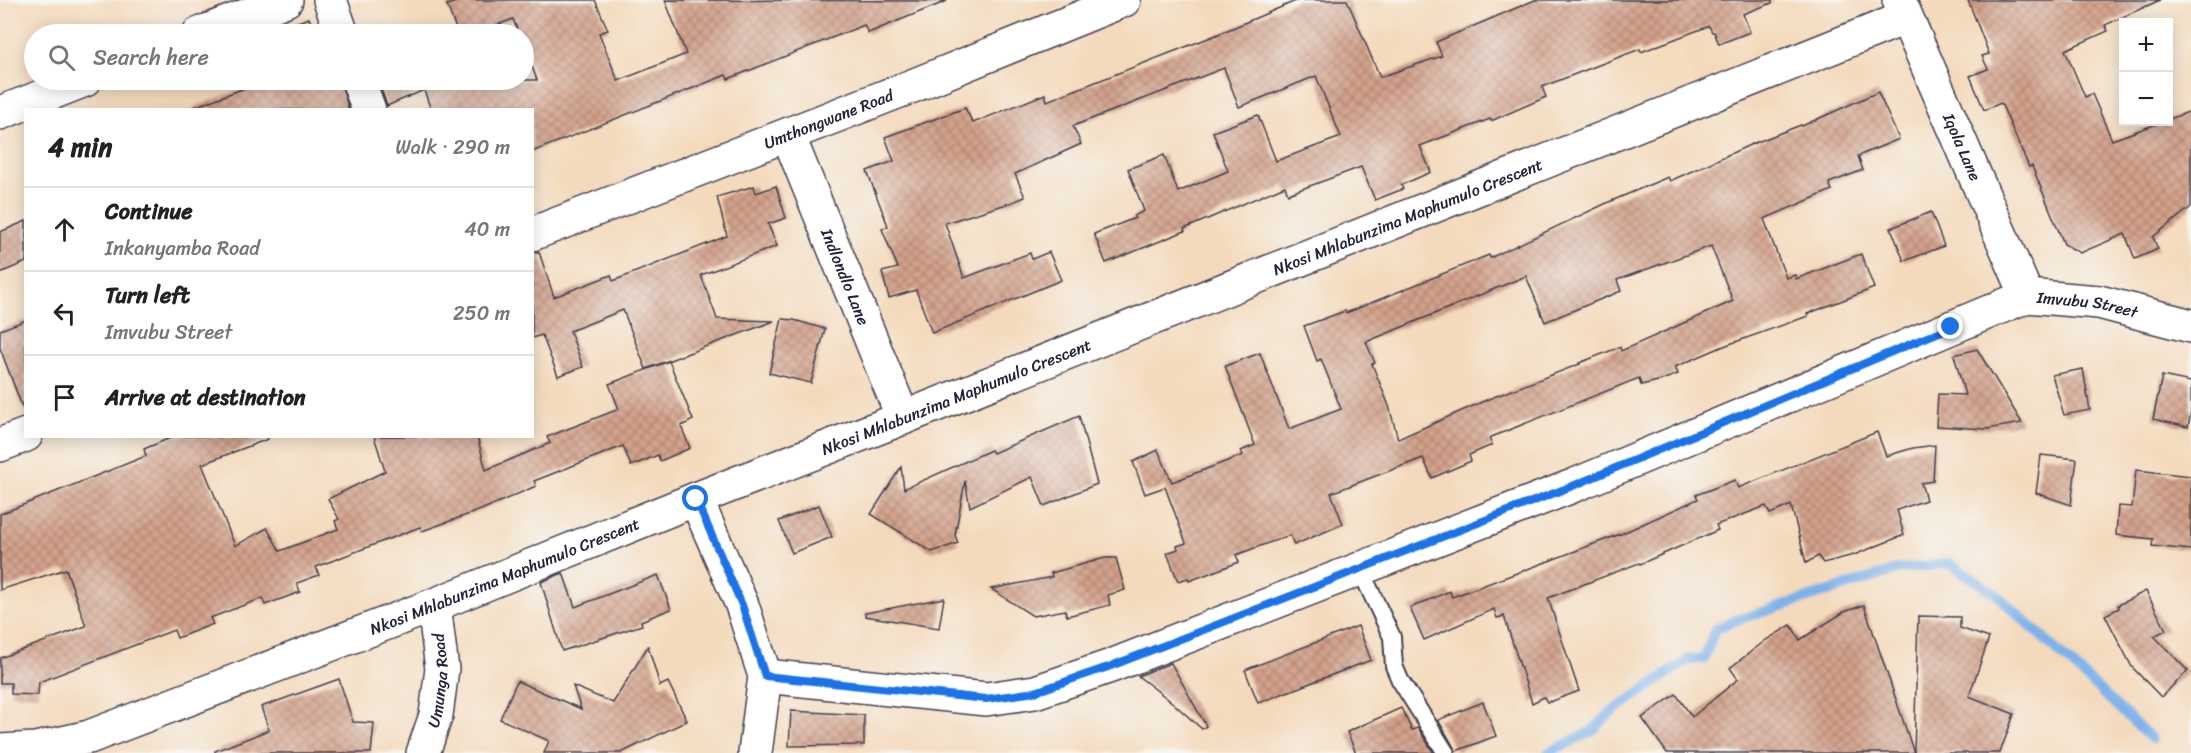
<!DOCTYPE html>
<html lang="en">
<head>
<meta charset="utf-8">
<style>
  :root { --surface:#fff; --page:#f2f2f2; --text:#222; --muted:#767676; --line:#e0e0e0 }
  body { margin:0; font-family:Sriracha,sans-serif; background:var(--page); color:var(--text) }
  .controls { position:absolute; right:18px; top:18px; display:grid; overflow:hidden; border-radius:0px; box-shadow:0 3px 15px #0003 }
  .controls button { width:54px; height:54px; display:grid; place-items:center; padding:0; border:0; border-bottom:2px solid var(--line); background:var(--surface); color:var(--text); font:30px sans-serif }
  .stop { position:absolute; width:18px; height:18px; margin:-14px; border:4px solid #1a73e8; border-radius:50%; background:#fff }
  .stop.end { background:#1a73e8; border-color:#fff; box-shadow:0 2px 6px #0008 }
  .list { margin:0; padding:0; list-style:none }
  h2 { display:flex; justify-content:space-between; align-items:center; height:78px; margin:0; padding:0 24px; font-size:26px }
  h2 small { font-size:20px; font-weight:400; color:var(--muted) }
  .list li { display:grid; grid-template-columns:39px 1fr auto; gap:18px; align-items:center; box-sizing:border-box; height:84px; padding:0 24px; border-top:2px solid var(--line) }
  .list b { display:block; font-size:22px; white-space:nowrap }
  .list p { margin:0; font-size:20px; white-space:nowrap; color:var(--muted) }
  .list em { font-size:20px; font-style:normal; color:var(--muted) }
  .icon { flex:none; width:33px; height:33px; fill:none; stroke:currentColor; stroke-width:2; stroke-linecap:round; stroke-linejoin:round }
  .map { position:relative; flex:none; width:2191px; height:753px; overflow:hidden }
  .search { position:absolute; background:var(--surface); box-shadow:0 3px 15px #0003; left:24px; top:24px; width:510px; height:66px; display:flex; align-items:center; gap:15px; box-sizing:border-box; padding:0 21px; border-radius:33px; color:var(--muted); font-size:22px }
  .panel { position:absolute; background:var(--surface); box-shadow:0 3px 15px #0003; left:24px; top:108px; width:510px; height:330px; border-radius:0px }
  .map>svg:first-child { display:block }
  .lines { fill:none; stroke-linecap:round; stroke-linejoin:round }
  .stream { stroke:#7cb1ea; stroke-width:10 }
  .building { fill:url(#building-cross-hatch); fill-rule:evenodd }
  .lane-casing { stroke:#423e4e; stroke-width:20 }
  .street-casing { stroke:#423e4e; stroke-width:36 }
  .lane { stroke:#fff; stroke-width:16 }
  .street { stroke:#fff; stroke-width:33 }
  .route { stroke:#1a73e8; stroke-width:8 }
  .labels { text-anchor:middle; stroke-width:5; stroke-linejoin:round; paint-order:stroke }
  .street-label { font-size:16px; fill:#22223b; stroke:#f6f6f2 }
</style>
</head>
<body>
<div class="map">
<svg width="2191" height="753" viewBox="0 0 2191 753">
  <defs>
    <pattern id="building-cross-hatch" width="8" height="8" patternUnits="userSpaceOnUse" patternTransform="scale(1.5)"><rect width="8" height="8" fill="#d4a28b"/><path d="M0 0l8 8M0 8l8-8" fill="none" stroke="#ac8473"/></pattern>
  </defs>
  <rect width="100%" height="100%" fill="#f6f6f2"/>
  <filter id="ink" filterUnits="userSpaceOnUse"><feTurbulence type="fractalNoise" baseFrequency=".0167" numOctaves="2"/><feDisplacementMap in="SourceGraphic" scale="12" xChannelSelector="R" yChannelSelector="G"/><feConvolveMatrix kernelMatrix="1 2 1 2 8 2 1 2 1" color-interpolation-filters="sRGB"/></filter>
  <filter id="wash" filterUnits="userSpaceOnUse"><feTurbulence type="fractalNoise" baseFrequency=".008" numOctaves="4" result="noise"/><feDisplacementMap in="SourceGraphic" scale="24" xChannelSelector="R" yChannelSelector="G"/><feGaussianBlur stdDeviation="1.35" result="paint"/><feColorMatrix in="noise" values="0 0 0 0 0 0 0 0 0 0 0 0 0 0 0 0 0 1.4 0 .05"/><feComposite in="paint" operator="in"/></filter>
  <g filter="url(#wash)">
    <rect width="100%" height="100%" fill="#f4dabc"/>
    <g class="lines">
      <path class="stream" d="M1548 753 1592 731 1609 714 1689 659H1704L1715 629 1737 620 1900 569 1949 563 1996 594 2152 739"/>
    </g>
    <g id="blocks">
      <g class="building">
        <path d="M462 0H595L608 30 599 33 618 81 686 54 665 0 947 1 868 33 864 25 728 79 726 75 532 152V110H431L424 90 387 106 378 80H537L524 45V34H519L513 19 473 34H458L447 5Z"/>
        <path d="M1298 0H1347L1380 77 1442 56 1436 42 1535 0H1772V3L1743 14 1750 32 1719 44 1714 32H1712L1709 26 1641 52 1640 49 1542 87 1546 97 1491 121 1490 119 1420 146 1431 172 1401 185 1403 189 1375 200 1361 167 1288 194 1285 186 1184 229 1185 231 1106 263 1094 234 1135 218 1134 216 1144 211 1128 169 1164 155 1178 192 1228 171 1213 132 1258 115 1276 161 1341 137 1316 76 1239 107 1224 68 1073 126 1081 144 1015 174 1025 197 1010 203 945 223 964 278 1030 253 1032 259 1049 252 1061 280 932 333 916 290 889 298 882 272 898 268 882 229 888 226 867 171 894 161 885 137 965 108 973 123 1045 94 1047 101 1216 35Z"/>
        <path d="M1968 0H2160L2105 25 2108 31 2065 50 2085 97 2092 94 2112 140 2162 122H2169V119L2191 111V207L2153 237 2158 249 2135 259 2125 234 2080 253 2064 244 2032 166 2029 167 2001 103 1984 110 1970 76 1988 69 1982 56 1989 54Z"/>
        <path d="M309 18 315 34H285L282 28Z"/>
        <path d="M266 80H340L349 110H194V107Z"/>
        <path d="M1878 92 1899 139 1858 156 1863 170 1829 183 1832 190 1764 219 1786 278 1795 275 1796 279 1861 254 1874 288 1807 314 1808 316 1724 346 1675 367 1678 374 1662 380 1641 385 1639 378 1489 438 1492 445 1469 455 1471 461 1432 478 1423 458 1331 493 1343 524 1294 545 1290 535 1236 555 1239 562 1189 581 1188 578 1178 581 1167 553 1178 549 1177 546 1186 543 1165 487 1145 494 1133 462 1158 450 1172 482 1243 455 1241 451 1255 445 1225 366 1260 353 1289 429 1341 409 1321 359 1317 361 1304 326 1345 311 1346 313 1489 255 1490 258 1609 202 1668 177 1670 181 1752 144 1801 125 1802 126ZM1711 246 1733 301 1621 351 1620 347 1579 363 1580 364 1491 398 1398 439 1389 406 1372 364 1375 363 1366 342 1526 276 1545 322 1621 291 1617 280Z"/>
        <path d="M754 186 756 193 776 186 786 218 768 224 777 246 701 275 717 319 774 321 646 369 623 310 570 331 583 367 558 376 542 335 532 338V252H539L554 297 611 275 613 281 727 236 717 197Z"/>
        <path d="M1931 212 1944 246 1904 261 1891 228Z"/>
        <path d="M26 221V262L0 273V232Z"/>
        <path d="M782 319 794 320 825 329 811 383 769 373Z"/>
        <path d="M26 320V408L23 409 0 348V330Z"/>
        <path d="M1977 349 2022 423 1987 429 1936 426 1938 394 1965 395 1954 355Z"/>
        <path d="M669 361 693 420 681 426 690 448 660 461 658 455 631 466 623 446 534 481 536 486 481 510 422 531 420 527 316 567 319 575 297 583 300 592 265 605 263 598 210 618 213 624 177 638 174 630 39 682 38 695 11 694V683H0V658L86 626 66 569 0 590V514L146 456 144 449 175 436H267L268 439 202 464 235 546 267 528 280 551 338 529 335 521 339 519 328 499 385 471 374 436H477L486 470 550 443 547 437 619 409 609 384Z"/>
        <path d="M2083 369 2090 410 2064 415 2052 375Z"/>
        <path d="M2162 376 2191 382V412L2188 427 2153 419Z"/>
        <path d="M1079 416 1097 484 1044 506 1032 477 970 507 965 481 955 535 958 543 932 552 871 514 901 467 904 489 991 450 993 453Z"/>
        <path d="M1877 432 1886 456 1913 448 1935 445 1933 481 1921 483 1926 500 1897 510 1904 535 1854 555 1823 563 1818 556 1806 563 1791 505 1770 514 1766 506 1716 525 1718 530 1640 564 1639 563 1548 598 1579 691 1550 702V701L1547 702 1544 697 1532 703 1504 616 1497 618 1494 609 1424 640 1410 608 1450 591 1452 597 1525 570 1623 533 1698 499 1696 495 1735 480 1738 488Z"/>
        <path d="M2041 455 2077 459 2071 505 2036 493Z"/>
        <path d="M2136 470 2191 476V550L2152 546 2153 539 2116 535 2118 506 2132 507Z"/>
        <path d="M819 505 832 537 792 553 779 521Z"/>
        <path d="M1105 558H1116L1125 590 1108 595 1110 605 1067 616 1065 610 1033 616 991 589 1052 577 1051 573Z"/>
        <path d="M563 573 575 607 658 575 671 609 641 621 642 625 562 651 541 582Z"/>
        <path d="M2146 591 2166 630 2154 636 2188 671 2161 697 2132 667 2105 615 2119 608 2118 605Z"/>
        <path d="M944 598 939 628 865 616V613Z"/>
        <path d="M1864 605 1914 753H1667L1642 718 1676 694 1692 717 1738 679 1730 668 1766 640 1791 625 1800 640 1844 612Z"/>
        <path d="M1918 616 1960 617V628L1989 638 1969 696 2014 714 2000 753H1914Z"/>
        <path d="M1358 626 1371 660 1258 703 1245 670Z"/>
        <path d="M648 646 660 686 668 682 687 721 621 753H544L549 741 500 719 517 681 581 709 573 686 613 703Z"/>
        <path d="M1171 663 1206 726 1202 729 1173 703 1138 676Z"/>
        <path d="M339 679 353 722 374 723 371 753H215V751L269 730 261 707Z"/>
        <path d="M1483 702 1496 736 1456 751 1438 720Z"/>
        <path d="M1401 708 1412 730 1418 728 1434 753H1356L1347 732Z"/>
        <path d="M791 711 864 715V745L789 746Z"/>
      </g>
    </g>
  </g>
  <g filter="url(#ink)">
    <use href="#blocks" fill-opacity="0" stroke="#423e4e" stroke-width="1.5"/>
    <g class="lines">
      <g class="lane-casing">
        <path id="lane" d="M1360 569 1392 637 1394 666 1400 680 1446 753"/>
      </g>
      <g class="street-casing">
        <g id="street">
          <path d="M330 0 342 34"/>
          <path id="s1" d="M1899 0 2027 296"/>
          <path d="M199 34 286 0"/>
          <path d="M358 80 369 110"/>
          <path d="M0 113 85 80"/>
          <path id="s2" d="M788 135 903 418"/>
          <path id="s3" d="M532 234 915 85 1124 0"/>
          <path d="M0 445 26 435"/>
          <path d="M696 499 742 605 765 676 755 753"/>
          <path id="s4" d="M765 676 986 699 1035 692 1111 666 1575 485 2027 296 2099 302 2191 326"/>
          <path id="s5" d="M0 751 35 749 89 737 434 605 696 499 903 418 1905 18"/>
          <path id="s6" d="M423 753 436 715 442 669 434 605"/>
        </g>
      </g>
      <use href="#lane" class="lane"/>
      <use href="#street" class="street"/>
    </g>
  </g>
  <g class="lines" filter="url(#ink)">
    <path class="route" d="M696 499 742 605 765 676 986 699 1035 692 1111 666 1575 485 1951 327"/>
  </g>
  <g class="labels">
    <g class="street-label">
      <text dy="6" stroke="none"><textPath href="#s3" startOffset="318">Umthongwane Road</textPath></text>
      <text dy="6" stroke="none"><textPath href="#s1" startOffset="160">Iqola Lane</textPath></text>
      <text dy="6" stroke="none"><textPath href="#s5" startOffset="1508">Nkosi Mhlabunzima Maphumulo Crescent</textPath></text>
      <text dy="6" stroke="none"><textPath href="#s2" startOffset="153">Indlondlo Lane</textPath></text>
      <text dy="6" stroke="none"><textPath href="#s4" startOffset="1401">Imvubu Street</textPath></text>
      <text dy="6" stroke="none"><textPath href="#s5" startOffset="1022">Nkosi Mhlabunzima Maphumulo Crescent</textPath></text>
      <text dy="6" stroke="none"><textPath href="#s5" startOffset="536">Nkosi Mhlabunzima Maphumulo Crescent</textPath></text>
      <text dy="6" stroke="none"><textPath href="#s6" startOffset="75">Umunga Road</textPath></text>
    </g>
  </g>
</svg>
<div class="controls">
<button>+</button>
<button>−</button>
</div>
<div class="stop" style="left:696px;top:499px"></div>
<div class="stop end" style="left:1951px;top:327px"></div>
<div class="search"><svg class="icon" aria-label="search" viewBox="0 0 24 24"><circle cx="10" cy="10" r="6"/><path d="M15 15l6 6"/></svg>Search here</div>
<section class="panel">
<h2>4 min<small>Walk · 290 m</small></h2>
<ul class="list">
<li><svg class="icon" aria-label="ahead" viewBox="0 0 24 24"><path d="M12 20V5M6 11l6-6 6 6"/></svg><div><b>Continue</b><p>Inkanyamba Road</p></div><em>40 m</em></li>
<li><svg class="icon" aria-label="left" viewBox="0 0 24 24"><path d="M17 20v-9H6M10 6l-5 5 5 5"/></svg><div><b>Turn left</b><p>Imvubu Street</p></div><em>250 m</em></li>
<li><svg class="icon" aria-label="arrive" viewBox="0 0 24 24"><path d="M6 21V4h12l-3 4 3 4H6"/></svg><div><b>Arrive at destination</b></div></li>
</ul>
</section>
</div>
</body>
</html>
